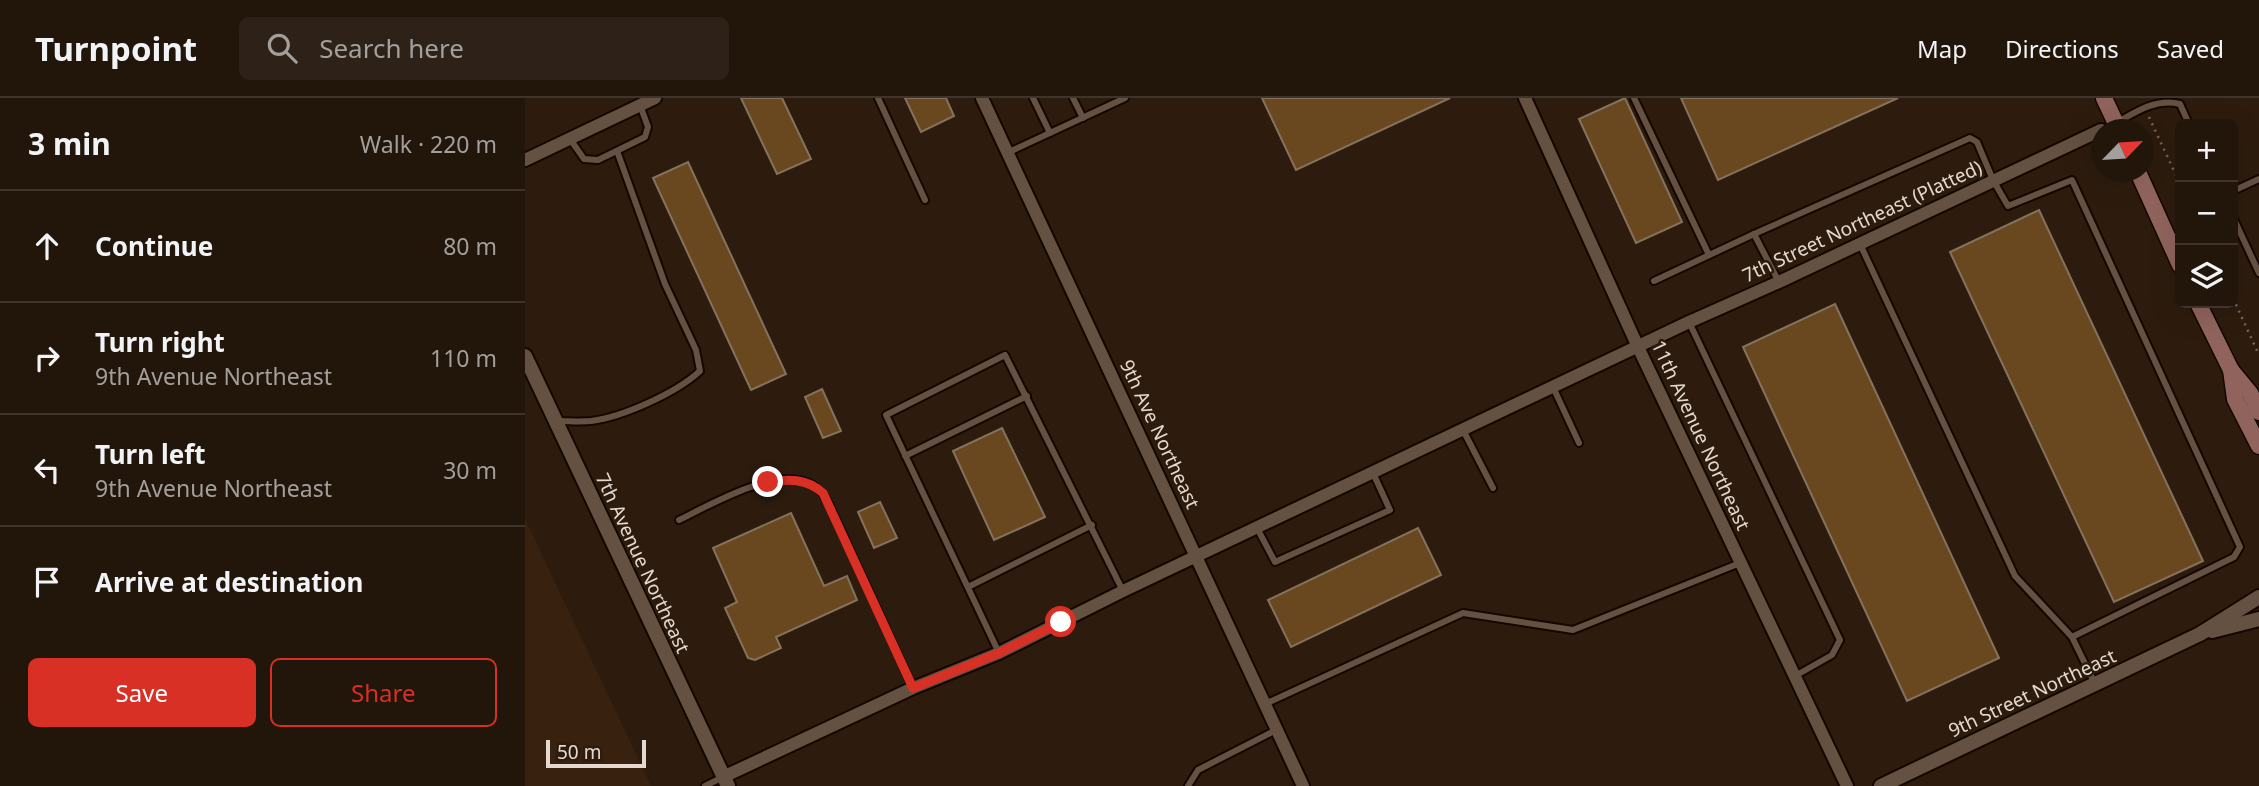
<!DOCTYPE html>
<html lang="en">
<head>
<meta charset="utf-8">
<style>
  :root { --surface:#22150a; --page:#2e2218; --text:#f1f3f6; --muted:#a29f9c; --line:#3f342b; --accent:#d93025 }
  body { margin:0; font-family:"Noto Sans",sans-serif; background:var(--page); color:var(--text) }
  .controls { position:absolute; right:21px; top:21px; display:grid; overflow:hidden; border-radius:10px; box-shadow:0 7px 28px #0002 }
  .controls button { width:63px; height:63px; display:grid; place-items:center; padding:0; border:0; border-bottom:2px solid var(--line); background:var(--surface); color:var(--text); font:35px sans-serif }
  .compass { position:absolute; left:1566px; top:21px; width:63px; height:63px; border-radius:50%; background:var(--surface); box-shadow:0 7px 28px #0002; rotate:65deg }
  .scale { position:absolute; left:21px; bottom:18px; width:100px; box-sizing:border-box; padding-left:7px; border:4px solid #e4d8cf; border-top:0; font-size:19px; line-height:24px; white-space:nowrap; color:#e4d8cf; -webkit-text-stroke:5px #2d1c0e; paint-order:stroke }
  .stop { position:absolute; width:21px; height:21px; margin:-16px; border:5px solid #d93025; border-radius:50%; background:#fff }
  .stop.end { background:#d93025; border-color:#fff; box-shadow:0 2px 7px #0008 }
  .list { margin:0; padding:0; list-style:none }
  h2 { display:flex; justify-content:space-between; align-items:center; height:91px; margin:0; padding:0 28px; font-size:30px }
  h2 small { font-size:23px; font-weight:400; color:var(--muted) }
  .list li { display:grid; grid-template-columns:46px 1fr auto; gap:21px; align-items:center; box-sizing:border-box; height:112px; padding:0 28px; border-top:2px solid var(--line) }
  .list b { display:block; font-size:26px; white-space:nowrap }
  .list p { margin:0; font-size:23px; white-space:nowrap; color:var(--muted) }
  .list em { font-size:23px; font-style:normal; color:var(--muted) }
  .actions { display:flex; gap:14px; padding:21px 28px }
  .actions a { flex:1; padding:16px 0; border:2px solid var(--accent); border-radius:10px; text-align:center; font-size:24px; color:var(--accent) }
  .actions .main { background:var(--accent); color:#fff }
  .icon { flex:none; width:38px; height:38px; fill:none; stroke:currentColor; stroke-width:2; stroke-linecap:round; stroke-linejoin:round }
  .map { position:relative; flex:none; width:1734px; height:688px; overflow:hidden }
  header { display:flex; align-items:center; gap:42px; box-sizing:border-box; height:98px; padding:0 35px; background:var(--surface); border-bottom:2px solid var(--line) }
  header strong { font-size:33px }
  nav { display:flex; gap:38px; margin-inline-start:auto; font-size:24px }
  .search { width:490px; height:63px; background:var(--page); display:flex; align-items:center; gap:18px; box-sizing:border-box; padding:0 24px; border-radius:10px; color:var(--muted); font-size:26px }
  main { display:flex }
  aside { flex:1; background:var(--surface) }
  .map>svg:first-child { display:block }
  .built { fill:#38210e }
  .building { fill:#6a481f; stroke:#84725f; stroke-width:2 }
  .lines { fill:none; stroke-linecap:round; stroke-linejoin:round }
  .service-casing { stroke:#150600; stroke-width:10 }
  .minor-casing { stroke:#150600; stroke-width:16 }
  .tertiary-casing { stroke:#150600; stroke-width:18 }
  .secondary-casing { stroke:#150600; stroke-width:19 }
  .path { stroke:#75665a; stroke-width:2.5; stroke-dasharray:2 5; stroke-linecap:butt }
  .service { stroke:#655141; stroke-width:6 }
  .minor { stroke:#655141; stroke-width:12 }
  .tertiary { stroke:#655141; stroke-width:14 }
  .secondary { stroke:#90645d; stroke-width:16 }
  .route { stroke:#d93025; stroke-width:9 }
  .labels { text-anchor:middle; stroke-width:5; stroke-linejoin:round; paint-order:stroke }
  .street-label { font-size:19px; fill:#e4d8cf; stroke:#2d1c0e }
</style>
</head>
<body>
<header>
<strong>Turnpoint</strong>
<div class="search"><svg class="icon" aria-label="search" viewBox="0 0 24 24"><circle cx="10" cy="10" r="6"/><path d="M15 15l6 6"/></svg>Search here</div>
<nav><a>Map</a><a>Directions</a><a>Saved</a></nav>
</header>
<main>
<aside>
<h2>3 min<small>Walk · 220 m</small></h2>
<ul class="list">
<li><svg class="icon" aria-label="ahead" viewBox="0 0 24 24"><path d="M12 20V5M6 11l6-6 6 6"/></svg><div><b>Continue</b></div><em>80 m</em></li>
<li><svg class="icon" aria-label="right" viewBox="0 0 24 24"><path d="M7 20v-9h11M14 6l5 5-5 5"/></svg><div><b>Turn right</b><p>9th Avenue Northeast</p></div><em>110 m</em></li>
<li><svg class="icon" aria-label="left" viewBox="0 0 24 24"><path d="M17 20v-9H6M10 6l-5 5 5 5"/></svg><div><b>Turn left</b><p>9th Avenue Northeast</p></div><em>30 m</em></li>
<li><svg class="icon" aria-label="arrive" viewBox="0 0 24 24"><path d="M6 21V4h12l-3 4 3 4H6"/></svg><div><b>Arrive at destination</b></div></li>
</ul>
<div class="actions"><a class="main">Save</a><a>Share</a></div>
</aside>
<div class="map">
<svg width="1734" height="688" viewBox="0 0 1734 688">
  <rect width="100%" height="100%" fill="#2d1c0e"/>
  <path class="built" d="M0 421 126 688H0Z"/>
  <g class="building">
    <path d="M216 0H257L286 61 252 76Z"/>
    <path d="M380 0H421L429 18 396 34Z"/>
    <path d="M737 0H925L771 72Z"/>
    <path d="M1100 0 1157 124 1111 145 1054 21Z"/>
    <path d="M1156 0H1373L1193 82Z"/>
    <path d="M163 64 261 276 226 292 128 80Z"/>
    <path d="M1514 112 1678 463 1589 504 1425 154Z"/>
    <path d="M1310 206 1474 560 1382 603 1218 249Z"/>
    <path d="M297 291 316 333 298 340 280 299Z"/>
    <path d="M477 330 520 419 469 442 428 353Z"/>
    <path d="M355 404 372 440 349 450 333 414Z"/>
    <path d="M266 415 299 488 322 478 332 502 251 539 256 550 230 562 223 560 200 510 212 504 188 450Z"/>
    <path d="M893 430 916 477 766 549 743 502Z"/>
  </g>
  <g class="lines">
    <g class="service-casing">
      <g id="service">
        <path d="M353 0 400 102"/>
        <path d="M508 0 525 35"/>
        <path d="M548 0 558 20"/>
        <path d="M1109 0 1184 157"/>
        <path d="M1593 24C1612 13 1632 0 1655 6L1664 26"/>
        <path d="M45 41 59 61 73 62 120 39 123 29 115 7"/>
        <path d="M482 55 600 0"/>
        <path d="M1708 93 1734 81"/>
        <path d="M1708 119 1734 175"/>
        <path d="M1335 146 1490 478 1547 539 1570 586"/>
        <path d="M1129 183 1229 136"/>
        <path d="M1254 184 1229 136 1445 40 1452 44 1468 82 1483 108 1547 82 1715 449 1709 459 1547 539"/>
        <path d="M1164 224 1315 542 1307 557 1270 578"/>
        <path d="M1028 289 1054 345"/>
        <path d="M33 323C44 323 55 324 66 323 98 319 151 295 175 273L171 252 140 186 92 53"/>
        <path d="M938 332 968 390"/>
        <path d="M380 358 502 298"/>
        <path d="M154 422C185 407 254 366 288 387 296 392 300 399 305 408L388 590"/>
        <path d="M732 430 750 464 865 412 848 375"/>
        <path d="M443 489 567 427"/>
        <path d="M474 555 361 317 480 257 598 493"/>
        <path d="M740 606 938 515 1048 532 1215 465"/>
        <path d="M180 688 198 679"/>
        <path d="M663 688 673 672 751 632"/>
      </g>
    </g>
    <g class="minor-casing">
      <g id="minor">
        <path d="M457 0 778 688"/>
        <path d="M1000 0 1113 249 1322 688"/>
        <path d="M0 62 130 0"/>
        <path d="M198 679 388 590 474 555 598 493 1164 224 1254 184 1576 32"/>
      </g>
    </g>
    <g class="tertiary-casing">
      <g id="tertiary">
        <path d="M0 258 203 688"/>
        <path d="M1687 533 1734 521"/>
        <path d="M1356 688 1675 536 1734 499"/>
      </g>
    </g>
    <g class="secondary-casing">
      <g id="secondary">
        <path d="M1579 0 1594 32"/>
        <path d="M1613 74 1655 167"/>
        <path d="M1673 205 1706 272 1725 295 1734 314"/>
        <path d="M1706 272 1710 301 1734 348"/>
      </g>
    </g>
    <g class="path">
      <path d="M1624 19 1655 86"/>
      <path d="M1708 200 1734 257"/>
    </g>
    <use href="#service" class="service"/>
    <use href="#minor" class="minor"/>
    <use href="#tertiary" class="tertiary"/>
    <use href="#secondary" class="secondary"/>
  </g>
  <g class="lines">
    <path class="route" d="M243 384C264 381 281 380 298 395L388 590 474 555 536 524"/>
  </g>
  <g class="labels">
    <g class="street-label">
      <text transform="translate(1337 123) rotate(-25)" y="7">7th Street Northeast (Platted)</text>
      <text transform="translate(635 336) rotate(65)" y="7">9th Ave Northeast</text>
      <text transform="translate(1176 337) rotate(65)" y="7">11th Avenue Northeast</text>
      <text transform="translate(118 465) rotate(65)" y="7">7th Avenue Northeast</text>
      <text transform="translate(1507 595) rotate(-25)" y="7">9th Street Northeast</text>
    </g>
  </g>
</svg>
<div class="controls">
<button>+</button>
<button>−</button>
<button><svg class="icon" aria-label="layers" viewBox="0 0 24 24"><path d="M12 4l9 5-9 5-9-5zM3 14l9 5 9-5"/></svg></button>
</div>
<svg class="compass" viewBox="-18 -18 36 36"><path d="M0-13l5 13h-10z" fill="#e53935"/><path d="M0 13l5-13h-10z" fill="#a29f9c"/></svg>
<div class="scale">50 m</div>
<div class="stop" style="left:536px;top:524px"></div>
<div class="stop end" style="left:243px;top:384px"></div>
</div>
</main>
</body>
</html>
